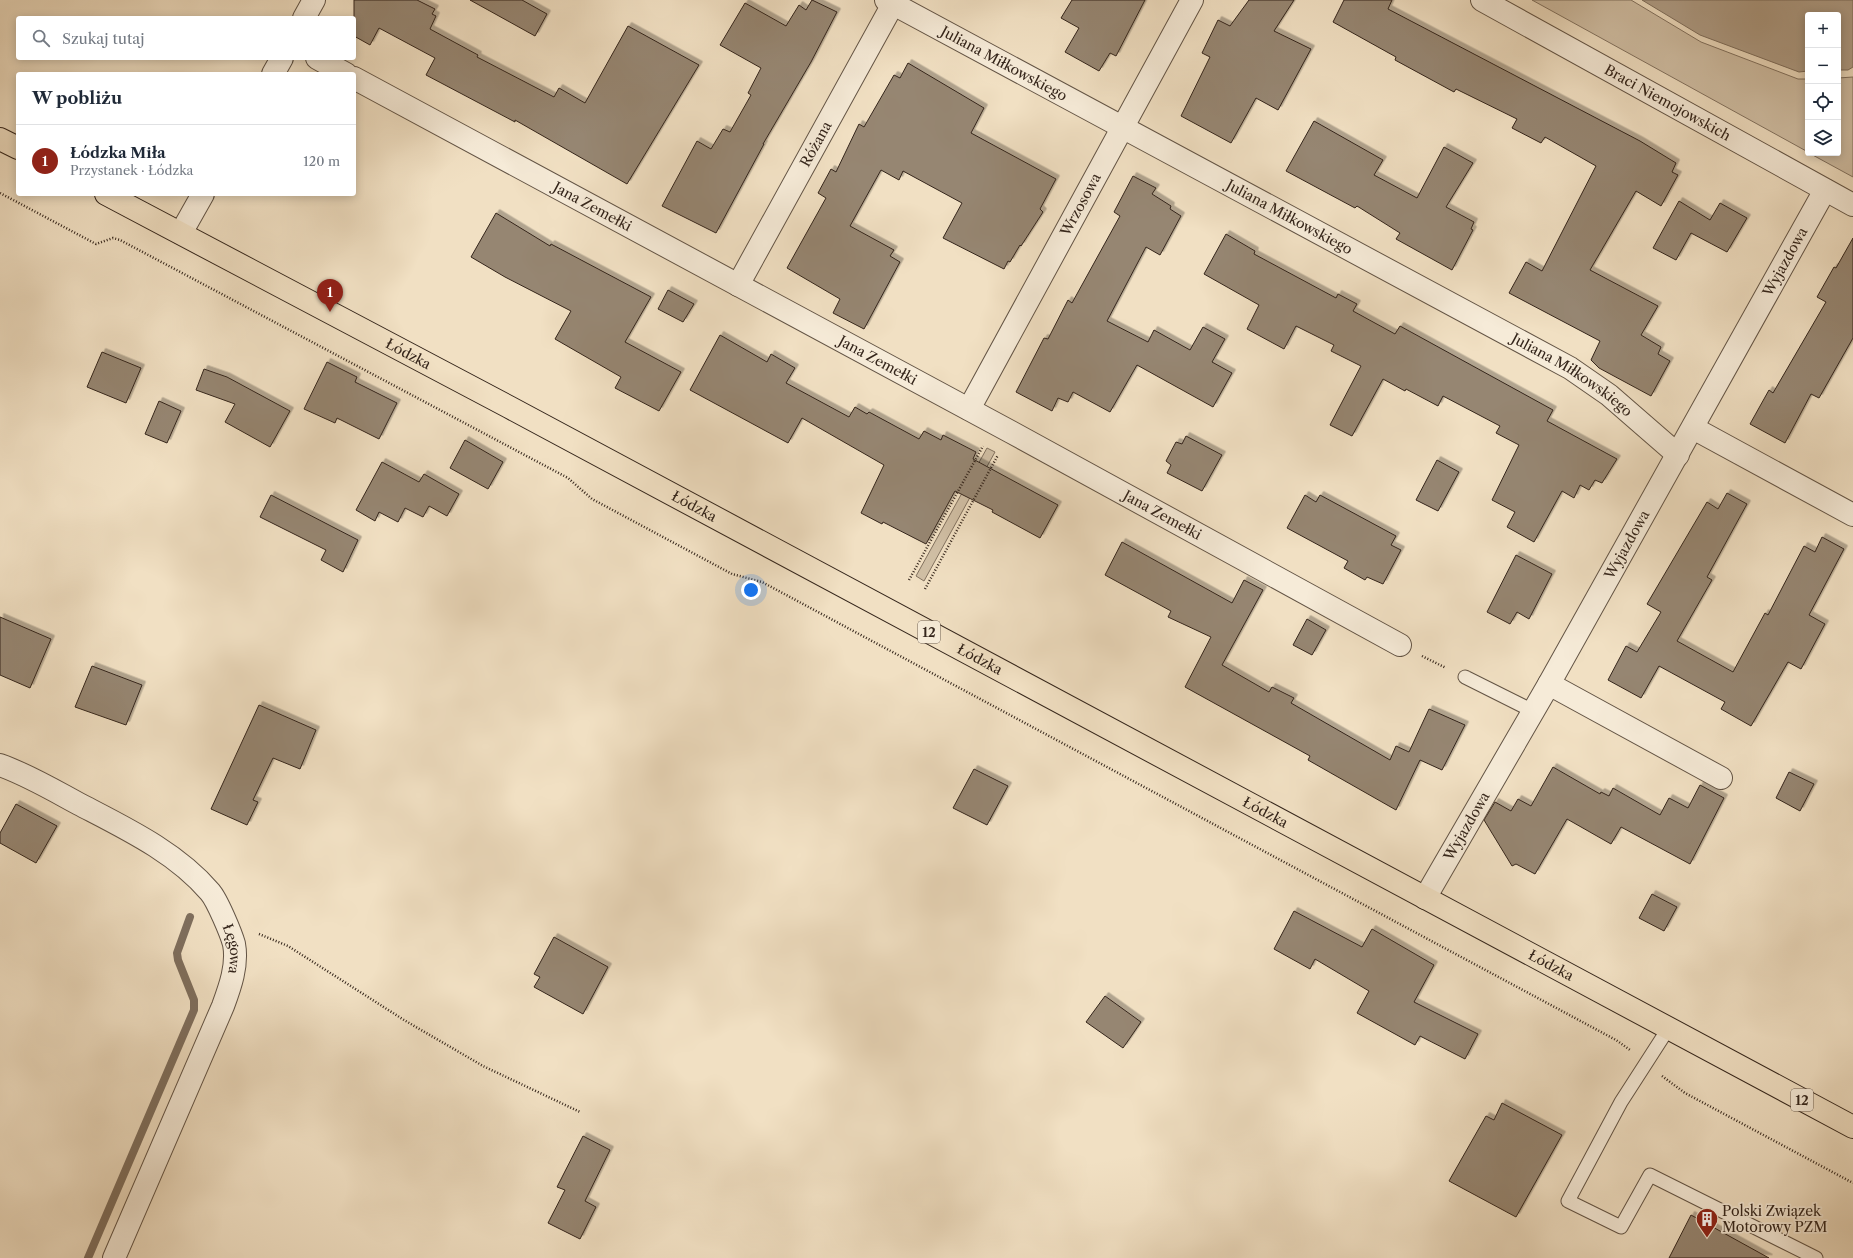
<!DOCTYPE html>
<html lang="pl">
<head>
<meta charset="utf-8">
<style>
  :root { --surface:#fff; --page:#f6f6f7; --text:#1f2937; --muted:#747a83; --line:#e0e1e3; --accent:#8f2418 }
  body { margin:0; font-family:"Libre Caslon Text",serif; background:var(--page); color:var(--text) }
  .controls { position:absolute; right:12px; top:12px; display:grid; overflow:hidden; border-radius:4px; box-shadow:0 2px 10px #0003 }
  .controls button { width:36px; height:36px; display:grid; place-items:center; padding:0; border:0; border-bottom:1px solid var(--line); background:var(--surface); color:var(--text); font:20px sans-serif }
  .you { position:absolute; left:751px; top:590px; width:14px; height:14px; margin:-10px; border:3px solid #fff; border-radius:50%; background:#1a73e8; box-shadow:0 0 0 6px #1a73e833 }
  .badge { display:grid; place-items:center; width:26px; height:26px; border-radius:50%; background:var(--accent); color:#fff; font-size:13px; font-weight:700 }
  .pin { position:absolute; translate:-50% -33px; filter:drop-shadow(0 1px 2px #0008) }
  .pin::after { content:''; position:absolute; top:21px; width:14px; height:12px; background:inherit; clip-path:polygon(0 0,100% 0,50% 100%) }
  .list { margin:0; padding:0; list-style:none }
  h2 { display:flex; justify-content:space-between; align-items:center; height:52px; margin:0; padding:0 16px; font-size:17px }
  h2 small { font-size:13px; font-weight:400; color:var(--muted) }
  .list li { display:grid; grid-template-columns:26px 1fr auto; gap:12px; align-items:center; box-sizing:border-box; height:72px; padding:0 16px; border-top:1px solid var(--line) }
  .list b { display:block; font-size:15px; white-space:nowrap }
  .list p { margin:0; font-size:13px; white-space:nowrap; color:var(--muted) }
  .list em { font-size:13px; font-style:normal; color:var(--muted) }
  .icon { flex:none; width:22px; height:22px; fill:none; stroke:currentColor; stroke-width:2; stroke-linecap:round; stroke-linejoin:round }
  .map { position:relative; flex:none; width:1853px; height:1258px; overflow:hidden }
  .search { position:absolute; background:var(--surface); box-shadow:0 2px 10px #0003; left:16px; top:16px; width:340px; height:44px; display:flex; align-items:center; gap:10px; box-sizing:border-box; padding:0 14px; border-radius:4px; color:var(--muted); font-size:15px }
  .panel { position:absolute; background:var(--surface); box-shadow:0 2px 10px #0003; left:16px; top:72px; width:340px; height:124px; border-radius:4px }
  .map>svg:first-child { display:block }
  .green { fill:#d1c0a6; stroke:#827260 }
  .water { fill:#b1a08a; stroke:#7f6f5e }
  .lines { fill:none; stroke-linecap:round; stroke-linejoin:round }
  .stream { stroke:#7f6f5e; stroke-width:8 }
  .building { fill:#968672; stroke:#34251b; filter:url(#shadow) }
  .service-casing { stroke:#635445; stroke-width:15 }
  .minor-casing { stroke:#635445; stroke-width:24 }
  .primary-casing { stroke:#34251b; stroke-width:24 }
  .path { stroke:#34251b; stroke-width:2.5; stroke-dasharray:1 2; stroke-linecap:butt }
  .service { stroke:#f6ebd8; stroke-width:13 }
  .minor { stroke:#f6ebd8; stroke-width:22 }
  .primary { stroke:#f1e0c3; stroke-width:22 }
  .labels { text-anchor:middle; stroke-width:3.5; stroke-linejoin:round; paint-order:stroke }
  .shield { fill:#f6ebd8; stroke:#6e6054; stroke-width:1 }
  .shield-label { font-size:13px; font-weight:bold; fill:#34251b }
  .street-label { font-size:14px; fill:#34251b; stroke:#f6ebd8 }
  .poi-label { font-size:14px; fill:#34251b; stroke:#f6ebd8; text-anchor:start }
</style>
</head>
<body>
<div class="map">
<svg width="1853" height="1258" viewBox="0 0 1853 1258">
  <defs>
    <filter id="shadow"><feDropShadow dx="3.5" dy="-3.5" stdDeviation="0" flood-color="#0004"/></filter>
  </defs>
  <rect width="100%" height="100%" fill="#f1e0c3"/>
  <filter id="stains"><feTurbulence type="fractalNoise" baseFrequency=".005" numOctaves="4"/><feColorMatrix values="0 0 0 0 .2 0 0 0 0 .09 0 0 0 0 .02 0 0 0 .5 -.17"/></filter>
  <radialGradient id="worn" r=".72"><stop offset=".6" stop-color="#630" stop-opacity="0"/><stop offset="1" stop-color="#630" stop-opacity=".3"/></radialGradient>
  <g class="green">
    <path d="M1532 0H1631L1701 42 1798 79H1808V152Z"/>
    <path d="M1853 77V177L1809 153H1838V78Z"/>
    <path d="M987 448 995 452 924 581 916 576Z"/>
  </g>
  <path class="water" d="M1642 0H1853V67L1848 70H1838V15H1808V71L1799 72 1700 35Z"/>
  <g class="lines">
    <path class="stream" d="M88 1258 194 1010V1000L178 960 177 953 190 917"/>
  </g>
  <g class="building">
    <path d="M354 0H417L435 9 432 14 436 16 430 29 478 55 477 57 554 97 559 88 585 103 628 26 699 65 627 184 515 120V122L426 75 435 58 379 28 370 45 354 36Z"/>
    <path d="M470 0H522L547 14 535 36Z"/>
    <path d="M812 0 837 12 811 62 763 144H764L716 233 662 206 697 141 711 149 723 129 730 132 751 95 748 93 761 68 720 45 745 3 786 26 799 5 806 10Z"/>
    <path d="M1072 0H1145L1116 56 1110 53 1099 71 1065 52 1079 28 1061 18Z"/>
    <path d="M1249 0H1294L1274 31 1311 49 1278 110 1256 98 1231 143 1181 116 1210 57 1202 53 1218 20 1230 26Z"/>
    <path d="M1344 0H1392L1388 9 1640 141 1676 163 1672 172 1678 175 1661 206 1636 191 1590 270 1658 306 1641 335 1661 347 1658 354 1670 361 1651 396 1599 368 1591 360 1600 341 1509 293 1526 262 1542 271 1596 166 1545 137 1541 143 1512 128 1517 119 1456 89 1454 92 1395 60 1396 57 1333 22Z"/>
    <path d="M908 63 984 108 971 133 1056 179 1040 209 1043 212 1021 246 1020 245 1010 262 1008 261 1004 269 943 238 962 203 903 171 899 180 881 170 850 226 894 250 890 256 900 262 864 329 833 313 840 299 787 268 826 198 818 193 831 169 836 172 859 124 864 127 894 75 900 78Z"/>
    <path d="M1314 121 1383 160 1374 175 1417 198 1444 147 1473 163 1446 207 1474 222 1471 229 1473 230 1452 270 1396 239 1400 233 1357 206 1355 208 1286 171Z"/>
    <path d="M1133 176 1156 188 1152 194 1171 206 1170 209 1181 216 1160 255 1146 247 1107 321 1148 342 1154 330 1190 350 1203 327 1225 339 1212 362 1232 373 1213 407 1137 365 1110 412 1073 392 1068 402 1058 398 1052 411 1016 392 1044 338 1048 339 1068 300 1072 303 1120 216 1114 212Z"/>
    <path d="M1679 201 1710 220 1720 203 1747 218 1727 252 1691 233 1676 260 1653 248Z"/>
    <path d="M496 213 550 246 551 244 651 297 625 342 681 372 659 411 615 388 621 377 555 339 571 311 505 277 471 257Z"/>
    <path d="M1226 234 1255 251 1254 254 1336 298 1338 294 1357 304 1353 311 1395 334 1400 326 1553 410 1547 421 1617 459 1602 483 1595 480 1589 490 1580 485 1574 498 1562 491 1534 542 1507 527 1515 512 1492 500 1519 445 1496 433 1500 426 1443 396 1438 406 1406 389 1405 391 1383 379 1352 436 1330 425 1361 366 1331 351 1334 345 1296 326 1284 349 1247 329 1259 305 1204 274Z"/>
    <path d="M1853 238V338L1819 398 1811 394 1785 443 1750 424 1769 390 1773 393 1826 302 1817 297 1834 267 1836 268Z"/>
    <path d="M668 290 694 304 683 322 658 309Z"/>
    <path d="M720 335 767 362 771 354 795 368 786 383 849 417 855 407 867 414 869 412 919 439 924 431 941 440 943 435 976 452 973 459 1058 505 1040 538 992 512 993 510 955 491 926 544 883 522 882 524 861 513 884 465 802 418 788 443 690 390Z"/>
    <path d="M102 352 141 368 126 403 87 387Z"/>
    <path d="M327 362 357 377 355 382 397 403 379 439 337 418 335 423 304 409Z"/>
    <path d="M204 369 227 377 290 411 270 447 225 422 235 404 196 390Z"/>
    <path d="M159 401 181 411 167 443 145 434Z"/>
    <path d="M1186 436 1222 455 1202 491 1167 473 1171 465 1166 461 1176 442 1182 444Z"/>
    <path d="M465 440 503 462 488 489 450 468Z"/>
    <path d="M1437 460 1459 472 1438 511 1416 500Z"/>
    <path d="M382 462 419 482 424 474 459 494 447 516 429 506 423 517 405 508 398 522 379 512 375 521 356 510Z"/>
    <path d="M1727 493 1747 504 1707 577 1712 580 1677 641 1733 672 1765 613 1768 615 1804 546 1815 552 1822 537 1844 549 1809 615 1825 624 1801 669 1788 662 1751 726 1721 709 1725 702 1659 666 1641 698 1608 680 1626 646 1637 652 1661 612 1647 604 1707 502 1718 509Z"/>
    <path d="M271 495 358 540 343 572 321 560 326 550 260 517Z"/>
    <path d="M1305 495 1316 502 1320 495 1396 536 1391 545 1401 550 1383 584 1367 577 1365 580 1344 568 1348 561 1287 528Z"/>
    <path d="M1122 542 1232 603 1244 580 1263 590 1222 665 1269 692 1272 687 1294 698 1291 703 1390 760 1396 746 1409 752 1429 709 1465 725 1442 770 1420 760 1396 810 1308 760 1310 756 1185 687 1211 637 1168 617 1171 611 1105 575Z"/>
    <path d="M1516 555 1552 574 1529 619 1517 612 1510 624 1487 612Z"/>
    <path d="M0 617 51 639 30 688 0 675Z"/>
    <path d="M1307 619 1326 630 1312 655 1293 645Z"/>
    <path d="M92 666 142 685 126 725 75 707Z"/>
    <path d="M259 705 316 730 300 769 273 758 253 800 258 802 247 825 211 809Z"/>
    <path d="M1553 767 1600 794 1601 792 1609 796 1613 788 1660 815 1669 798 1688 808 1700 785 1724 798 1690 864 1621 827 1611 844 1567 819 1535 874 1516 864 1512 866 1484 820 1495 802 1511 811 1518 799 1531 806Z"/>
    <path d="M974 769 1008 786 987 825 953 808Z"/>
    <path d="M1789 772 1814 784 1800 811 1776 798Z"/>
    <path d="M16 804 57 826 36 863 0 843V833Z"/>
    <path d="M1652 894 1677 907 1664 931 1639 918Z"/>
    <path d="M1294 911 1362 947 1372 929 1434 965 1414 1002 1478 1034 1465 1059 1420 1036 1415 1045 1357 1013 1369 991 1315 959 1310 969 1274 949Z"/>
    <path d="M554 937 608 967 583 1014 534 987 540 977 534 974Z"/>
    <path d="M1105 996 1141 1022 1123 1048 1086 1022Z"/>
    <path d="M1502 1103 1562 1135 1516 1217 1449 1181 1486 1116 1494 1120Z"/>
    <path d="M583 1136 610 1150 585 1201 596 1207 580 1239 548 1223 565 1190 557 1187Z"/>
    <path d="M1691 1215 1769 1258H1669Z"/>
  </g>
  <g class="lines">
    <g class="service-casing">
      <g id="service">
        <path d="M1465 677 1533 711"/>
        <path d="M1668 1029 1621 1102 1568 1201 1621 1227 1650 1175 1816 1258"/>
      </g>
    </g>
    <g class="minor-casing">
      <g id="minor">
        <path id="s1" d="M886 0 1570 368 1609 395 1678 455"/>
        <path id="s2" d="M1482 0 1853 205"/>
        <path d="M304 18 314 0"/>
        <path d="M317 58 346 74"/>
        <path d="M273 74 282 58"/>
        <path id="s3" d="M354 78 1011 432 1400 645"/>
        <path d="M181 233 203 194"/>
        <path id="s4" d="M738 285 893 4"/>
        <path id="s5" d="M969 409 1192 0"/>
        <path d="M1693 428 1853 515"/>
        <path d="M1549 684 1721 778"/>
        <path id="s6" d="M0 765C28 775 53 790 79 804 125 828 176 852 210 892 217 900 231 933 234 944 238 965 230 987 223 1006L114 1258"/>
        <path id="s7" d="M1425 898 1549 684 1825 190"/>
      </g>
    </g>
    <g class="primary-casing">
      <g id="primary">
        <path d="M0 139 18 148"/>
        <path id="s8" d="M106 194 509 407 1853 1127"/>
      </g>
    </g>
    <g class="path">
      <path d="M0 193 96 244 113 238 120 240 568 478 592 499 732 574 762 582 1616 1040 1630 1050"/>
      <path d="M909 580 983 446"/>
      <path d="M925 589 998 455"/>
      <path d="M1422 656 1446 668"/>
      <path d="M259 934 288 946 404 1020 483 1066 580 1112"/>
      <path d="M1662 1076 1685 1093 1853 1183"/>
    </g>
    <use href="#service" class="service"/>
    <use href="#minor" class="minor"/>
    <use href="#primary" class="primary"/>
  </g>
  <defs>
    <g id="building-pin" transform="scale(1.15)"><path d="M0 17L-7.5 6A9.5 9.5 0 1 1 7.5 6Z" fill="#8f2418" stroke="#f6ebd8"/><path d="M-4-6H4V6H1V3H-1V6H-4ZM-2.5-4.3h1.7v1.8h-1.7ZM.8-4.3h1.7v1.8H.8ZM-2.5-1h1.7V.8h-1.7ZM.8-1h1.7V.8H.8Z" fill="#fff"/></g>
  </defs>
  <g fill-rule="evenodd">
    <use href="#building-pin" x="1707" y="1219"/>
  </g>
  <g class="labels">
    <g class="shield">
      <rect x="918" y="621" width="22" height="22" rx="3"/>
      <rect x="1791" y="1089" width="22" height="22" rx="3"/>
    </g>
    <g class="shield-label">
      <text x="929" y="637">12</text>
      <text x="1802" y="1105">12</text>
    </g>
    <g class="street-label">
      <text dy="5" stroke="none"><textPath href="#s1" startOffset="134">Juliana Miłkowskiego</textPath></text>
      <text dy="5" stroke="none"><textPath href="#s2" startOffset="212">Braci Niemojowskich</textPath></text>
      <text dy="5" stroke="none"><textPath href="#s4" startOffset="161">Różana</textPath></text>
      <text dy="5" stroke="none"><textPath href="#s5" startOffset="233">Wrzosowa</textPath></text>
      <text dy="5" stroke="none"><textPath href="#s3" startOffset="271">Jana Zemełki</textPath></text>
      <text dy="5" stroke="none"><textPath href="#s1" startOffset="458">Juliana Miłkowskiego</textPath></text>
      <text dy="5" stroke="none"><textPath href="#s7" startOffset="731">Wyjazdowa</textPath></text>
      <text dy="5" stroke="none"><textPath href="#s8" startOffset="342">Łódzka</textPath></text>
      <text dy="5" stroke="none"><textPath href="#s3" startOffset="595">Jana Zemełki</textPath></text>
      <text dy="5" stroke="none"><textPath href="#s1" startOffset="782">Juliana Miłkowskiego</textPath></text>
      <text dy="5" stroke="none"><textPath href="#s8" startOffset="666">Łódzka</textPath></text>
      <text dy="5" stroke="none"><textPath href="#s3" startOffset="919">Jana Zemełki</textPath></text>
      <text dy="5" stroke="none"><textPath href="#s7" startOffset="407">Wyjazdowa</textPath></text>
      <text dy="5" stroke="none"><textPath href="#s8" startOffset="990">Łódzka</textPath></text>
      <text dy="5" stroke="none"><textPath href="#s8" startOffset="1314">Łódzka</textPath></text>
      <text dy="5" stroke="none"><textPath href="#s7" startOffset="83">Wyjazdowa</textPath></text>
      <text dy="5" stroke="none"><textPath href="#s6" startOffset="309">Łęgowa</textPath></text>
      <text dy="5" stroke="none"><textPath href="#s8" startOffset="1638">Łódzka</textPath></text>
    </g>
    <g class="poi-label">
      <text x="1722" y="1216">Polski Związek<tspan x="1722" dy="16">Motorowy PZM</tspan></text>
    </g>
  </g>
  <rect width="100%" height="100%" filter="url(#stains)"/>
  <rect width="100%" height="100%" fill="url(#worn)"/>
</svg>
<div class="controls">
<button>+</button>
<button>−</button>
<button><svg class="icon" aria-label="locate" viewBox="0 0 24 24"><circle cx="12" cy="12" r="6"/><path d="M12 2v4M12 18v4M2 12h4M18 12h4"/></svg></button>
<button><svg class="icon" aria-label="layers" viewBox="0 0 24 24"><path d="M12 4l9 5-9 5-9-5zM3 14l9 5 9-5"/></svg></button>
</div>
<div class="you"></div>
<div class="pin badge" style="left:330px;top:312px">1</div>
<div class="search"><svg class="icon" aria-label="search" viewBox="0 0 24 24"><circle cx="10" cy="10" r="6"/><path d="M15 15l6 6"/></svg>Szukaj tutaj</div>
<section class="panel">
<h2>W pobliżu<small></small></h2>
<ul class="list">
<li><span class="badge">1</span><div><b>Łódzka Miła</b><p>Przystanek · Łódzka</p></div><em>120 m</em></li>
</ul>
</section>
</div>
</body>
</html>
